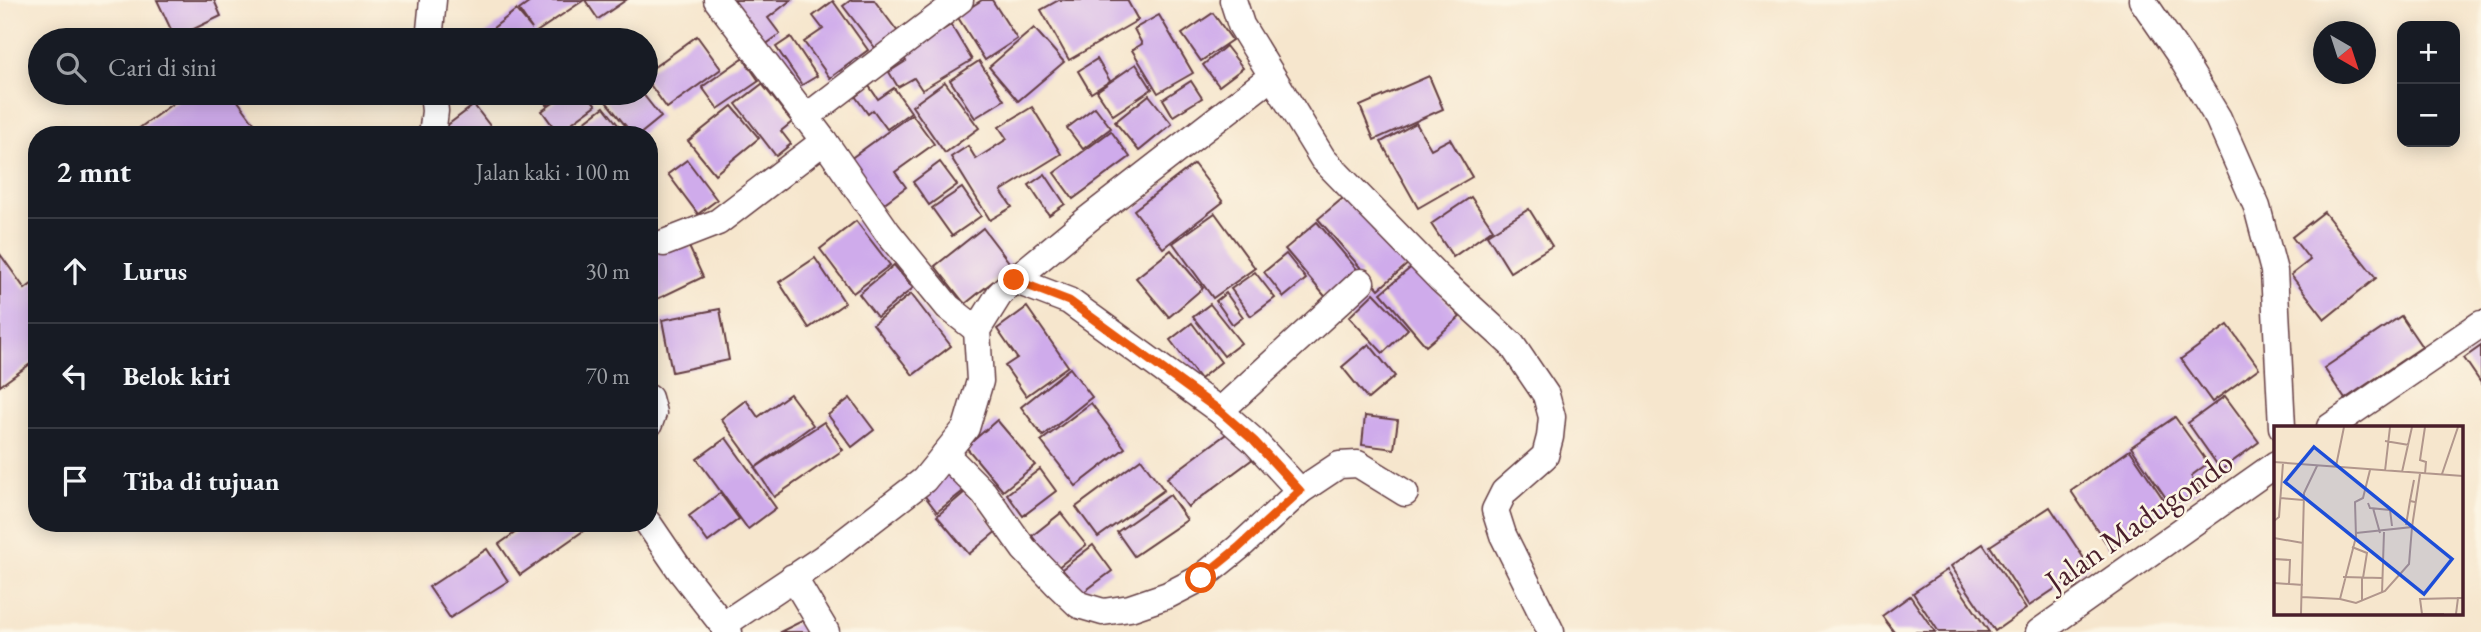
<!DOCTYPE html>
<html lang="id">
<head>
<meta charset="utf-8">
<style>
  :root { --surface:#171b24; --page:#20242c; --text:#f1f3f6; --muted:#9ea1a6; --line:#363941 }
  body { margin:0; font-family:"EB Garamond",serif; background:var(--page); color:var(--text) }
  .controls { position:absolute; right:21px; top:21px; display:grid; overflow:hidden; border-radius:14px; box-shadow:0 4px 18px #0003 }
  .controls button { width:63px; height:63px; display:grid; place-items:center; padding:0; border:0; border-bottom:2px solid var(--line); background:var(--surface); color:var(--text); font:35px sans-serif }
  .compass { position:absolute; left:2313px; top:21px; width:63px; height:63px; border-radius:50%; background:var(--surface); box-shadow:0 4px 18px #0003; rotate:141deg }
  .stop { position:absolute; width:21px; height:21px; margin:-16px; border:5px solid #ea580c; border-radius:50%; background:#fff }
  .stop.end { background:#ea580c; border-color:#fff; box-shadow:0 2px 7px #0008 }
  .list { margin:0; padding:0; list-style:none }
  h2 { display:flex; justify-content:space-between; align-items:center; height:91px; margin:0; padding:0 28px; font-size:30px }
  h2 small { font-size:23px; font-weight:400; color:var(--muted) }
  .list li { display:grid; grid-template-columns:46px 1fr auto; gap:21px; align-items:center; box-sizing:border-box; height:105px; padding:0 28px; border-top:2px solid var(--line) }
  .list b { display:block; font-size:26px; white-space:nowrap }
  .list em { font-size:23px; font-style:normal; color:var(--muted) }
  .icon { flex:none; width:38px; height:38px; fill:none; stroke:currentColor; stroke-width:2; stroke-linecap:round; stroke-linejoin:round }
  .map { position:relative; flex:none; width:2481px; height:632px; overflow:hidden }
  .search { position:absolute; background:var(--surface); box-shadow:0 4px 18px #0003; left:28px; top:28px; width:630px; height:77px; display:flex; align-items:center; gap:18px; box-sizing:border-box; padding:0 24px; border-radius:38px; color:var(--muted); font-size:26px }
  .panel { position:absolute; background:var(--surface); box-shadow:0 4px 18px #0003; left:28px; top:126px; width:630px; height:406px; border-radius:28px }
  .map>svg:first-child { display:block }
  .building { fill:#cfabeb }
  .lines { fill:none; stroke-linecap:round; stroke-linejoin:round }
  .street-casing { stroke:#643d43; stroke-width:29 }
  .street { stroke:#fff; stroke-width:26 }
  .route { stroke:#ea580c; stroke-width:9 }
  .labels { text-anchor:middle; stroke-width:5; stroke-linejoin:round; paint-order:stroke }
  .street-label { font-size:32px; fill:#4a1f2b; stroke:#fcf5e5 }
  .inset-road { fill:none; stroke:#b1968c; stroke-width:2 }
  .view { fill:#1d4ed8; fill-opacity:0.15; stroke:#1d4ed8; stroke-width:3.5 }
  .inset-edge { fill:none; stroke:#4a1f2b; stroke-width:3.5 }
</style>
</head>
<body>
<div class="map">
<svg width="2481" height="632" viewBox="0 0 2481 632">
  <rect width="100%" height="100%" fill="#fcf5e5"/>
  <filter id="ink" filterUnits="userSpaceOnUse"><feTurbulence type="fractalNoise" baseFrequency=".0143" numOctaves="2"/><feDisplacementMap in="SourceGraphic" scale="14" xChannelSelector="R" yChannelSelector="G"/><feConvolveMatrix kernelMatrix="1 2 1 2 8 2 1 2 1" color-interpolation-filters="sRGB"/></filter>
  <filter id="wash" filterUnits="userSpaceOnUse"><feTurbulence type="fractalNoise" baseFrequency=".00686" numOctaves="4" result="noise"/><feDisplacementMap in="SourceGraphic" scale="28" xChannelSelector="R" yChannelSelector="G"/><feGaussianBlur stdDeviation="1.57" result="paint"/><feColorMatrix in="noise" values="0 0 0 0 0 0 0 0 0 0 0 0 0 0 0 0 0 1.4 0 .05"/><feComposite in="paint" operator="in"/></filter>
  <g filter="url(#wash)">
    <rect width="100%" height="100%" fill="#f6e6cd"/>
    <g id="blocks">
      <g class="building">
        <path d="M157 0H214L221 16 175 38Z"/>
        <path d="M533 0H584L535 33 538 37 533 40H478L516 10 532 29 519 10Z"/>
        <path d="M585 0H626L598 19Z"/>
        <path d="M731 0H791L768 18 780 34 765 45Z"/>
        <path d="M851 0H874L898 32 876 49 843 6Z"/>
        <path d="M982 0H992L1017 39 985 60 957 16Z"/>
        <path d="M1059 0H1127L1138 20 1069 60 1041 10Z"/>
        <path d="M833 1 868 50 830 78 804 42 823 29 813 16Z"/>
        <path d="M1213 13 1232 40 1201 61 1182 34Z"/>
        <path d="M1159 15 1193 73 1158 93 1132 50 1142 44 1134 29Z"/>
        <path d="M951 25 972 60 922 90 914 78 898 87 889 72 906 61 902 55Z"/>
        <path d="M1034 28 1064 62 1018 101 989 67Z"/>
        <path d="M697 36 721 69 667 108 646 79V73Z"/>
        <path d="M791 37 817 76 802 85 776 47Z"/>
        <path d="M1226 46 1243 68 1219 86 1203 65Z"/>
        <path d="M743 58 759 81 718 109 702 87Z"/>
        <path d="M1097 59 1110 81 1091 93 1078 71Z"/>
        <path d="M979 61 1004 100 975 118 950 80Z"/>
        <path d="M1136 64 1152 89 1113 115 1097 91Z"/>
        <path d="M1429 76 1443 109 1374 140 1360 106Z"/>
        <path d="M1191 81 1202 98 1173 116 1163 99Z"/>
        <path d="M945 82 979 128 945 153 912 106Z"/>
        <path d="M762 84 792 122 781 131 791 144 776 156 736 104Z"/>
        <path d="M869 86 878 99 894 88 911 112 887 129 873 110 868 114 855 96Z"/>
        <path d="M187 93H232L263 135H130Z"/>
        <path d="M538 93H562L547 105Z"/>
        <path d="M567 93H586L596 105 558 133 542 111Z"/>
        <path d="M599 93H642L661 117 639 135H633Z"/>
        <path d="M1149 95 1172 124 1139 151 1115 122Z"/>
        <path d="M474 105 497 135H450L445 127Z"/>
        <path d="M732 106 759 138 715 174 688 141Z"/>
        <path d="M604 107 626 135H567Z"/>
        <path d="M1032 107 1061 154 1001 191 1012 207 990 220 951 157 968 146 976 159 1007 139 999 127Z"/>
        <path d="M1095 107 1111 128 1083 149 1067 128Z"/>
        <path d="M912 114 934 144 895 172 906 187 879 207 846 162Z"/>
        <path d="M1416 123 1431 149 1450 139 1472 177 1418 208 1381 142Z"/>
        <path d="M1111 131 1130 157 1073 199 1054 173Z"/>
        <path d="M687 160 717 200 698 214 668 174Z"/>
        <path d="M940 162 957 185 929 205 913 182Z"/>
        <path d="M1194 164 1223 202 1163 248 1134 210Z"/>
        <path d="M1045 174 1065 204 1049 215 1029 185Z"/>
        <path d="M962 188 981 216 952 236 932 208Z"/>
        <path d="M1349 193 1409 263 1379 289 1318 219Z"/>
        <path d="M1471 197 1493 229 1453 257 1431 224Z"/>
        <path d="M1529 209 1552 246 1510 272 1487 235Z"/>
        <path d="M2324 212 2376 278 2325 319 2291 275 2310 260 2292 237Z"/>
        <path d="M1215 213 1255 268 1213 298 1173 243Z"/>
        <path d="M856 221 890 265 853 293 820 249Z"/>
        <path d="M1317 222 1361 274 1329 301 1285 249Z"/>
        <path d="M983 228 1012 266 965 304 935 266Z"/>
        <path d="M685 238 703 277 649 303V255Z"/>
        <path d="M1171 250 1203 288 1169 317 1136 278Z"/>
        <path d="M0 254 25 289 37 280V359L0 386Z"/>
        <path d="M1286 254 1306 279 1284 297 1264 272Z"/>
        <path d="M815 258 845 303 809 328 779 282Z"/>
        <path d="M1415 264 1460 317 1426 346 1381 293Z"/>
        <path d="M894 265 913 288 877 317 859 294Z"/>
        <path d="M1255 272 1275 298 1251 316 1231 289Z"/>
        <path d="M1226 293 1243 317 1233 325 1216 301Z"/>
        <path d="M1374 293 1408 329 1383 353 1349 317Z"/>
        <path d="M911 294 951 346 913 375 873 324Z"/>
        <path d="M1210 304 1241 343 1224 356 1193 317Z"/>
        <path d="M1027 307 1068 366 1026 396 1005 366 1017 358 997 329Z"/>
        <path d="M720 309 729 360 672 372 662 320Z"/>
        <path d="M2401 316 2422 347 2345 399 2324 368Z"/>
        <path d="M1192 323 1221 362 1200 379 1170 340Z"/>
        <path d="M2228 325 2259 368 2212 402 2181 359Z"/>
        <path d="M1369 344 1395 376 1368 399 1342 367Z"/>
        <path d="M2481 346V383L2464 358Z"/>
        <path d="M1070 368 1092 397 1043 436 1021 407Z"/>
        <path d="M790 394 813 425 756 467 721 419 746 400 758 417Z"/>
        <path d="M2225 396 2259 442 2221 470 2188 423Z"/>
        <path d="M850 398 874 430 852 447 828 415Z"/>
        <path d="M1091 403 1125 448 1076 486 1041 441Z"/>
        <path d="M1365 416 1398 420 1394 449 1362 445Z"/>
        <path d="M2175 417 2208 463 2191 476 2200 489 2173 508 2131 447Z"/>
        <path d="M997 420 1035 465 1003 491 966 447Z"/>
        <path d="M824 422 843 450 774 497 755 468Z"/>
        <path d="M1233 429 1254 458 1188 507 1167 478Z"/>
        <path d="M726 438 776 508 748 529 697 459Z"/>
        <path d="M2130 450 2170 509 2111 550 2071 491Z"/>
        <path d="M1141 459 1164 490 1098 537 1076 507Z"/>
        <path d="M947 464 967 488 937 512 918 487Z"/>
        <path d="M1040 469 1056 491 1023 516 1007 494Z"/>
        <path d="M965 492 998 530 969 554 937 516Z"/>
        <path d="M720 493 739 519 708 542 689 516Z"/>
        <path d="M1170 495 1187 520 1134 556 1117 532Z"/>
        <path d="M2050 507 2089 566 2029 606 1990 546Z"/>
        <path d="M1061 513 1086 545 1057 568 1032 536Z"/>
        <path d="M529 523H582L586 529 520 575 499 544Z"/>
        <path d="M1983 544 2026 609 1995 631 1951 566Z"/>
        <path d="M1093 545 1112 571 1081 594 1062 569Z"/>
        <path d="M487 549 508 581 450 618 429 587Z"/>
        <path d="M1947 570 1989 632H1939L1913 593Z"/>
        <path d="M1910 596 1935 632H1894L1882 616Z"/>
        <path d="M806 619 813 632H780Z"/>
      </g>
    </g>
  </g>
  <g filter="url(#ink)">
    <use href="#blocks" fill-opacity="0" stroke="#643d43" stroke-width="2"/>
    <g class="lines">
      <g class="street-casing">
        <g id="street">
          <path d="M717 0 824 141 888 233 948 307 977 330"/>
          <path d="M1233 0 1241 25 1323 159 1440 279 1512 345 1546 395 1552 417 1550 437 1545 456 1504 492 1495 510 1503 535 1551 632"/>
          <path d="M2142 0 2179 54 2218 118 2257 207 2274 271 2282 427"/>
          <path d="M429 40 433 0"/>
          <path d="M805 118 960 0"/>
          <path d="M432 135 435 111 433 93"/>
          <path d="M664 243 718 222 824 141"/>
          <path d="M1014 280 1069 301 1220 411 1254 441 1300 491"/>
          <path d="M649 398 653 413 649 424"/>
          <path d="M1220 411 1361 282"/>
          <path d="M2330 427 2481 324"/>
          <path d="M945 454 984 493 1024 549 1057 584 1079 605 1103 612 1130 608 1168 595 1201 578 1238 548 1300 491 1339 465 1358 464 1405 493"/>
          <path d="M648 523 680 570 723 625"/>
          <path d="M793 577 826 632"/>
          <path d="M729 632 723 625 823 558 924 480 966 428 980 381 977 330 999 295 1014 280 1088 219 1271 77"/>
          <path d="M2039 632 2276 464"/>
        </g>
      </g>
      <use href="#street" class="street"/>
    </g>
  </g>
  <g class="lines" filter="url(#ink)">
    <path class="route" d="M1014 280 1069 301 1220 411 1254 441 1300 491 1238 548 1201 578"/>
  </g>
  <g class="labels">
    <g class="street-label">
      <text transform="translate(2139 521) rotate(-35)" y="11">Jalan Madugondo</text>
    </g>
  </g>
  <g transform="translate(2274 426)">
    <rect width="189" height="189" fill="#f6e6cd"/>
    <path class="inset-road" d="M151 1 146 34 152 36 151 48M111 15 135 19M0 36 189 50M62 40 70 1M111 45 116 1M128 46 138 1M168 48 184 1M7 72 29 74M136 75 140 54M94 77 96 82 116 84 118 100M99 82 106 107M0 95 5 91 9 37M132 99 136 75 141 76M82 107 138 101 146 48M0 112 29 117M78 121 93 127 89 152M0 133 16 134 15 158M69 151 108 152M88 152V175M0 157 29 159M108 167 110 106M28 171 66 173 82 111 81 76 89 72 96 44M66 173 82 177 111 165 135 138 138 101M27 188 30 67 43 40M170 188H148L146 173 184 172M182 188 184 172H189"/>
    <path class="view" d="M40 21 178 133 150 168 11 56Z"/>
    <rect width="189" height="189" class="inset-edge"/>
  </g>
</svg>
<div class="controls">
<button>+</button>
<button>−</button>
</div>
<svg class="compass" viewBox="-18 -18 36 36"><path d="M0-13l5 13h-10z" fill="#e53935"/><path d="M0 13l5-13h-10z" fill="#9ea1a6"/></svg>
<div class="stop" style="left:1201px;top:578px"></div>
<div class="stop end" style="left:1014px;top:280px"></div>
<div class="search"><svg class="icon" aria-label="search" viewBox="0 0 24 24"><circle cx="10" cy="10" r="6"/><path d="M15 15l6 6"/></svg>Cari di sini</div>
<section class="panel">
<h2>2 mnt<small>Jalan kaki · 100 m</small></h2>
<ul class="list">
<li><svg class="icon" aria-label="ahead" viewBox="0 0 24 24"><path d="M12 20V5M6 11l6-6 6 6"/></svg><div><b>Lurus</b></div><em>30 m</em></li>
<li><svg class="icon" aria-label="left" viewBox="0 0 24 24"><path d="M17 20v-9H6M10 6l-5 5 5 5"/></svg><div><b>Belok kiri</b></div><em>70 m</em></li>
<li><svg class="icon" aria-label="arrive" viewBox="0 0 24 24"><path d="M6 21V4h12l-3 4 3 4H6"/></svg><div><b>Tiba di tujuan</b></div></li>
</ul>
</section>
</div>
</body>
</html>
